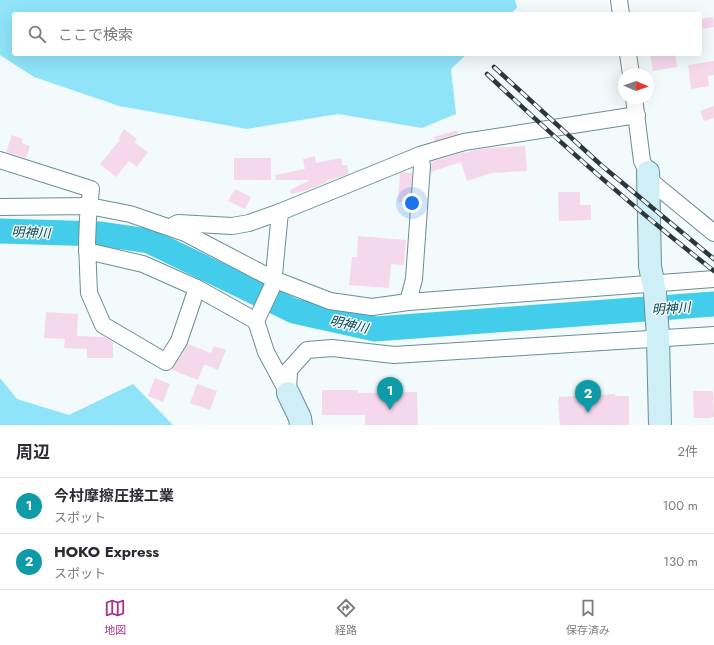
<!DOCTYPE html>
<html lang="ja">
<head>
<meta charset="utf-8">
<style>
  :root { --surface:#fff; --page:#f2f2f3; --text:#2b2b33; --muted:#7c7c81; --line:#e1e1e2; --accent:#a7348f }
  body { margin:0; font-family:Jost,"Noto Sans JP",sans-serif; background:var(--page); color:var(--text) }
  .compass { position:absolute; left:618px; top:68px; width:36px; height:36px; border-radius:50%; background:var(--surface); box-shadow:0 4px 16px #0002; rotate:92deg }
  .you { position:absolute; left:412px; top:203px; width:14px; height:14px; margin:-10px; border:3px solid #fff; border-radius:50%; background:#1a73e8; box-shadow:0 0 0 6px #1a73e833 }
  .badge { display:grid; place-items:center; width:26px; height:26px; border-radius:50%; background:var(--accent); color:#fff; font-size:13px; font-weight:700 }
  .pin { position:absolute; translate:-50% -33px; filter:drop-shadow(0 1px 2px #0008) }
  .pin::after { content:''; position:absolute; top:21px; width:14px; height:12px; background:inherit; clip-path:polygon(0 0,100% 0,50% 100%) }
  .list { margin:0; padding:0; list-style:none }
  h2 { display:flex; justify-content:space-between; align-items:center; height:52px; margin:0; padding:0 16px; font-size:17px }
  h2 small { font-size:13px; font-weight:400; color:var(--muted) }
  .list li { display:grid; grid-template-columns:26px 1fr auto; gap:12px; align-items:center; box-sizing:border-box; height:56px; padding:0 16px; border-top:1px solid var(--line) }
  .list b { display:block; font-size:15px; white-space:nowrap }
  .list p { margin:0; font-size:13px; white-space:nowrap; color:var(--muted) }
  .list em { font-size:13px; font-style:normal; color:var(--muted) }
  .icon { flex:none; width:22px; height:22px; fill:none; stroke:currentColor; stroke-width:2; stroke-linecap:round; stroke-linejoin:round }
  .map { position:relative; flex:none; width:714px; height:425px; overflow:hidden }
  .search { position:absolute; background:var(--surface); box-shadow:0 4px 16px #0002; left:12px; right:12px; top:12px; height:44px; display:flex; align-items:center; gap:10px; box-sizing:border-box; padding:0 14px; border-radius:4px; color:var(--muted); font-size:15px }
  .sheet { height:164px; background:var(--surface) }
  nav { display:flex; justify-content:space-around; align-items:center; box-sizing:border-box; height:56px; border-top:1px solid var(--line); background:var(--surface); font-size:11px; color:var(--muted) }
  nav a { display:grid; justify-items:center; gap:2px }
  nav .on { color:var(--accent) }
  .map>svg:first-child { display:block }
  .green { fill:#8fe4fa }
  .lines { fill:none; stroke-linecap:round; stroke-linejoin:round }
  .river { stroke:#44cdea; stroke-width:25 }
  .building { fill:#f6d8ed }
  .street-casing { stroke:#6a8e97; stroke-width:18 }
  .secondary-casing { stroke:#6a8e97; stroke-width:24 }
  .street { stroke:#fff; stroke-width:16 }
  .secondary { stroke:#cfeff7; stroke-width:22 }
  .rail-casing { stroke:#2a373b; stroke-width:4.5 }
  .rail { stroke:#f2fafc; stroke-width:3; stroke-dasharray:9; stroke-linecap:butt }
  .labels { text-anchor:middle; stroke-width:3; stroke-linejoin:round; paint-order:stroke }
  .water-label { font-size:13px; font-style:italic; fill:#084551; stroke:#f2fafc }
</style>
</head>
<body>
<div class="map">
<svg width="714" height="425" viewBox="0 0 714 425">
  <rect width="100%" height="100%" fill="#f2fafc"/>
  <g class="green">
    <path d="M0 0H515L517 8 510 14H14V54H467L451 69 456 114 422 128 338 114 247 129 119 106 34 77 0 55Z"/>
    <path d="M0 378 17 399 69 415 133 384 173 425H0Z"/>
  </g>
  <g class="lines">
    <path class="river" d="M0 231 101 234 149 241 294 311 375 329 714 304"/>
  </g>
  <g class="building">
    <path d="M713 17 714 27 700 29V19Z"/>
    <path d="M650 54H675L677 67 653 71Z"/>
    <path d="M714 61V75L708 76 709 86 691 89 688 65Z"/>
    <path d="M714 106V118L704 121 700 111Z"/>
    <path d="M124 129 137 139 134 142 148 152 137 167 129 161 116 177 100 164 120 140 118 139Z"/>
    <path d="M457 130 458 134 435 141 434 137Z"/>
    <path d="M12 135 23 139 22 143 30 146 26 158 6 152Z"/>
    <path d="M525 146 527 171 492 173 467 181 461 162 431 172V162L464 152V153L476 150 489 148Z"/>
    <path d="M315 156 316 163 341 158 342 165H347L349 174 338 178 327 180V182L308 190 291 194 290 190 310 180H276L275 175 305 169 303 159Z"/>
    <rect x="234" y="158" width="37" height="22"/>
    <path d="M403 172 412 173 410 203 398 202 400 173Z"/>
    <path d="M235 189 251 197 245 209 228 201Z"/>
    <path d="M558 192H580V205H591V220L559 221Z"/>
    <path d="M358 236 406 240 404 265 391 264 389 288 349 285 352 257H357Z"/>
    <path d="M46 312 78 314 77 336 104 337 113 342V358H87V349L64 348 65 339 44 338Z"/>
    <path d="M188 344 211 353 214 346 226 350 218 370 204 364 198 380 172 370Z"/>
    <path d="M155 378 170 384 163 402 148 396Z"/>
    <path d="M197 384 217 391 210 410 190 403Z"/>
    <path d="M322 390H358V393L417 392 418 425H365V415H322Z"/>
    <path d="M693 391H713L714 417H711V418H694Z"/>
    <path d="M615 394V396H629V425H560L558 400H559V397Z"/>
  </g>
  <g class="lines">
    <g class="street-casing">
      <g id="street">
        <path d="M619 0 621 14"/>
        <path d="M628 54 631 74"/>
        <path d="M634 98 642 161 653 183 714 233"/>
        <path d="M0 160 91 189 88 218 87 244 89 293 103 325 166 362 179 341 197 288"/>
        <path d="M0 207 89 206 130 214 185 233 273 279 330 301 372 307 408 302 714 279"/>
        <path d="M172 227 174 225 178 223 232 226 249 223 280 212"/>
        <path d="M87 251 143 264 197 288 256 321"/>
        <path d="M408 302 414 279 422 166 420 155"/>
        <path d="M288 391 289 370 307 350 332 348 394 355 714 335"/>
        <path d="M288 393 266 352 256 321 273 285 280 212 420 155 464 142 637 115"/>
      </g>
    </g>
    <g class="secondary-casing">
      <g id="secondary">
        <path d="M648 172 650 266 655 292 658 338 660 425"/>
        <path d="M288 393 300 418 301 425"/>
      </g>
    </g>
    <use href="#street" class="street"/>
    <use href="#secondary" class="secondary"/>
    <g class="rail-casing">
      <g id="rail">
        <path d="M494 67 601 165 714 259"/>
        <path d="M487 74C560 143 635 209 714 271"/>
      </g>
    </g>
    <use href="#rail" class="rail"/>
  </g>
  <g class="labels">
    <g class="water-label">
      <text transform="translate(31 232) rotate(2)" y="5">明神川</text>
      <text transform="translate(671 308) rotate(-4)" y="5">明神川</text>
      <text transform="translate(349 324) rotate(13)" y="5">明神川</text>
    </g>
  </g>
</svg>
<svg class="compass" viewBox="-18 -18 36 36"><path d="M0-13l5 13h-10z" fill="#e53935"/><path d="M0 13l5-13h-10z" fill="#7c7c81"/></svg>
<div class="you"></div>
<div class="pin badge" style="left:390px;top:410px;background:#0f9aa8">1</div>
<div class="pin badge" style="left:588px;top:413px;background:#0f9aa8">2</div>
<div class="search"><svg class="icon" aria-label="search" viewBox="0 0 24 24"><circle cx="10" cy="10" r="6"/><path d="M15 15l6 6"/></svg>ここで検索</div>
</div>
<section class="sheet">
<h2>周辺<small>2件</small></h2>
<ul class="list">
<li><span class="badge" style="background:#0f9aa8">1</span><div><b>今村摩擦圧接工業</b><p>スポット</p></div><em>100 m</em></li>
<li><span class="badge" style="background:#0f9aa8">2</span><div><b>HOKO Express</b><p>スポット</p></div><em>130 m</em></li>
</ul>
</section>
<nav>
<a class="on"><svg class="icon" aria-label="map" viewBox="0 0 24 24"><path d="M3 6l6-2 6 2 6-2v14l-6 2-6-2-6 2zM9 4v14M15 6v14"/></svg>地図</a>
<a><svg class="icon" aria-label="directions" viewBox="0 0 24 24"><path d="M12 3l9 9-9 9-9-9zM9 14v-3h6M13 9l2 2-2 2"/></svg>経路</a>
<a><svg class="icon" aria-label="saved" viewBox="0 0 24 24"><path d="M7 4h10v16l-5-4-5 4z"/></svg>保存済み</a>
</nav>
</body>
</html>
